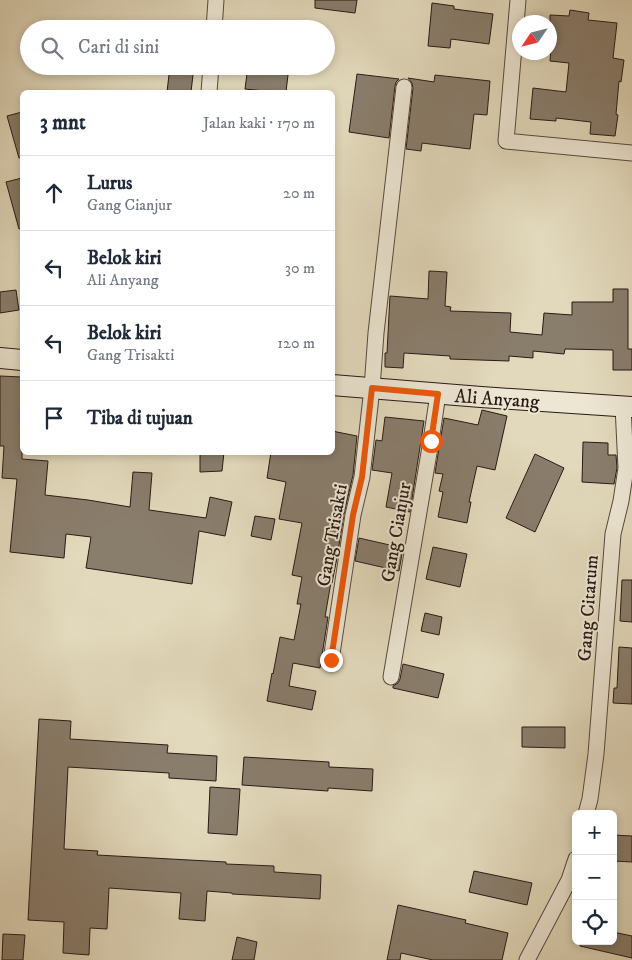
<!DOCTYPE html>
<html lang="id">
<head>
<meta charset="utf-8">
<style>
  :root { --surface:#fff; --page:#f2f2f3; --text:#1f2937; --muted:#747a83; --line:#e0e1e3 }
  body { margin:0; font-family:"IM FELL DW Pica",serif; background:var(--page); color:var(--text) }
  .controls { position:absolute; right:15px; bottom:15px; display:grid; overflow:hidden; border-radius:8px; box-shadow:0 2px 8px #0003 }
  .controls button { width:45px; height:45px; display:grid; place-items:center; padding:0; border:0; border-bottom:1px solid var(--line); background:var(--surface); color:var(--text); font:25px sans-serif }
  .compass { position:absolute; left:512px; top:15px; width:45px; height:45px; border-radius:50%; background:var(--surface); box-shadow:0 2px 8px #0003; rotate:235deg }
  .stop { position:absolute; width:15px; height:15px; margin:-11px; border:4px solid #ea580c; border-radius:50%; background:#fff }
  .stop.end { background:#ea580c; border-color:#fff; box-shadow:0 1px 5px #0008 }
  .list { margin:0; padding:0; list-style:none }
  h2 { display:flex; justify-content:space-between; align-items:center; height:65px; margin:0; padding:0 20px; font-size:21px }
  h2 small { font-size:16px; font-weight:400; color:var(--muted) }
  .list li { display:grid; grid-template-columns:32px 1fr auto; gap:15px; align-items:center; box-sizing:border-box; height:75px; padding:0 20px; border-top:1px solid var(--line) }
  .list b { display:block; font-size:19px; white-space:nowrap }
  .list p { margin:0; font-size:16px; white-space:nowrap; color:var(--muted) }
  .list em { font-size:16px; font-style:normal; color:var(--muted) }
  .icon { flex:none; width:28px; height:28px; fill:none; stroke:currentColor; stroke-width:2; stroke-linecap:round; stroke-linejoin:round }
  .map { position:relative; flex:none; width:632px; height:960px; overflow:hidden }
  .search { position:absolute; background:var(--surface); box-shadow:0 2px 8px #0003; left:20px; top:20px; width:315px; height:55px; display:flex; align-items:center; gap:12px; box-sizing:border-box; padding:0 18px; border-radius:28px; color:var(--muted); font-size:19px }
  .panel { position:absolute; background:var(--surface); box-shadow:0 2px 8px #0003; left:20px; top:90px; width:315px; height:365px; border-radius:8px }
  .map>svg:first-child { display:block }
  .building { fill:#897d6c; stroke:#291a15 }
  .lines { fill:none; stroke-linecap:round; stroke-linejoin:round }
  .street-casing { stroke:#574a3f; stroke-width:17 }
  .secondary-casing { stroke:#291a15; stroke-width:22 }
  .street { stroke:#ece6d3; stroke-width:15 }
  .secondary { stroke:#ece6d3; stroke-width:20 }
  .route { stroke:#ea580c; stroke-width:6 }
  .labels { text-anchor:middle; stroke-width:4; stroke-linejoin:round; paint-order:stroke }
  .street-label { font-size:19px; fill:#291a15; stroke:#ece6d3 }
</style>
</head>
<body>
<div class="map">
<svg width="632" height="960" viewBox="0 0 632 960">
  <rect width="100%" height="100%" fill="#e2d9bc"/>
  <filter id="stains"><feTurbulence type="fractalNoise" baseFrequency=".004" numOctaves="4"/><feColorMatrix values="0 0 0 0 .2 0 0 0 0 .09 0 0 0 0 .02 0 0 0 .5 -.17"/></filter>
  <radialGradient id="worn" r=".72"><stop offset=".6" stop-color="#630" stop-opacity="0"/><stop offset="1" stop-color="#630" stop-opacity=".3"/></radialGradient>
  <g class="building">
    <path d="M315 0H357L355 13 315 8Z"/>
    <path d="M432 3 454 6V9L493 14 489 44 451 39 450 48 428 46Z"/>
    <path d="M570 10 589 13 588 20 617 23 613 58 624 60 621 82 619 81 616 114 618 115 615 136 590 134 591 122 556 118V121L530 119 533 88 566 92 569 63 550 61 552 36 550 35V15L569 16Z"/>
    <path d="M170 66H194L191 92H167Z"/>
    <path d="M248 66H289L286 92H274L245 89Z"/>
    <path d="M357 74 399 79 396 82 395 86 389 138 349 132Z"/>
    <path d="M435 75 490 81 487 115 474 114 470 149 422 143 421 151 406 149 413 88 412 83 408 78 434 82Z"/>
    <path d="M22 112V158H19L7 116Z"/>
    <path d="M22 178V228L19 229 6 182Z"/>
    <path d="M429 271 447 272 445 306 451 307 450 311 511 313 510 332 542 335 544 313 572 315V302H613V289H628V349H632V370H613V350L565 349 564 354 533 351V358L509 356V361L450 359V356L404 353 403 368 385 367V353H387L390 296 428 299Z"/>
    <path d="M16 290 19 310 0 313V292Z"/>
    <path d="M0 376 22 377V459L48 461 45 495 88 500 130 507 133 472 152 473 149 510 206 518 210 497 232 502 225 536 199 531 192 584 86 568 91 537 66 534 64 558 10 552 17 479 2 478 4 446H0Z"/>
    <path d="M482 410 507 416 495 470 477 466 469 502H471L467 523 438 517 443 492 439 491 443 474 435 473 444 418 478 425Z"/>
    <path d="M385 417 424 421 410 512 386 507 392 473 372 470 376 440 382 441Z"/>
    <path d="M332 431 357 436 353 475 344 514 337 558 332 583 331 582 325 617H328L320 668 293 663 289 686 316 691 312 710 267 701 272 673 273 674 280 637 294 640 301 604H297L302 577 292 575 302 523 279 519 286 482 267 478 271 452H332Z"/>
    <path d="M583 442 608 443V455H616L617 468 614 484 582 482Z"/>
    <path d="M200 452H224L222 471 200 472Z"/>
    <path d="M535 454 564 468 535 532 506 518Z"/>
    <path d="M255 516 275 519 271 540 251 536Z"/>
    <path d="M359 538 403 548 399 571 355 561Z"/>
    <path d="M433 547 467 554 460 587 426 579Z"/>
    <path d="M622 580H632V622L620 621Z"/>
    <path d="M425 613 442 617 439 635 421 631Z"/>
    <path d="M619 647 632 648V704L613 703 614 688H617Z"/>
    <path d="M403 664 444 674 438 698 393 688V686L398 683 400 679Z"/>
    <path d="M39 719 71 721 70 739 168 745 167 753 217 756 216 781 169 778V773L68 767 64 849 98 851 97 855 226 862V864L274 866V872L321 875 320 899 232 894V893L207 891 205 921 179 919 181 893 109 888 107 929 90 928 89 955 63 953 64 922 28 920Z"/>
    <path d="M522 727H565V748L522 747Z"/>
    <path d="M244 757 329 762V767L373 769 372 791 328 788V791L242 785Z"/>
    <path d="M210 787 240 789 237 835 208 833Z"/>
    <path d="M613 835 632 836V862L613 861Z"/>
    <path d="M474 871 532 883 527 905 469 892Z"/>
    <path d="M398 905 466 920 465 923 508 933 502 960H433L401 953 400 960H387Z"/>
    <path d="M613 932 632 936V958L580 946V941H613Z"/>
    <path d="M3 934 25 935 23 960H2Z"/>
    <path d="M237 937 257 942 254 960H232Z"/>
  </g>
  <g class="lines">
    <g class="street-casing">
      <g id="street">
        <path d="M518 0 506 141 632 153"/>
        <path d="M214 29 216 0"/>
        <path d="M209 92 211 66"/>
        <path d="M331 660 353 515 362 477 372 388 376 333 404 87"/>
        <path d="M391 677 431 441 438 394"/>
        <path d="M586 814 590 799 596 754 613 534 621 501 626 468 623 406"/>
        <path d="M527 960 569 880 576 859"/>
      </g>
    </g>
    <g class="secondary-casing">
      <g id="secondary">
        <path d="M0 358 22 360"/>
        <path d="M332 385 481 397 632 407"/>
      </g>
    </g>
    <use href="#street" class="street"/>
    <use href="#secondary" class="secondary"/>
  </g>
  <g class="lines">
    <path class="route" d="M331 660 353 515 362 477 372 388 438 394 431 441"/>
  </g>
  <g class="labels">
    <g class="street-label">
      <text transform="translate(497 398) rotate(4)" y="7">Ali Anyang</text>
      <text transform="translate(395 532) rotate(-80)" y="7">Gang Cianjur</text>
      <text transform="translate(331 535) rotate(-80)" y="7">Gang Trisakti</text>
      <text transform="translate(587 608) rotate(-86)" y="7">Gang Citarum</text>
    </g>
  </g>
  <rect width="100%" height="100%" filter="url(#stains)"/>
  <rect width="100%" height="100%" fill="url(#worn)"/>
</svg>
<div class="controls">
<button>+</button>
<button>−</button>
<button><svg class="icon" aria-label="locate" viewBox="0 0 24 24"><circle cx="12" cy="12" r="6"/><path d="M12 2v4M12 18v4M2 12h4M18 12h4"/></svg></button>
</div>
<svg class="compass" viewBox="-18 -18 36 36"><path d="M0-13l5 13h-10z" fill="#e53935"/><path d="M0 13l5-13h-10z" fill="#747a83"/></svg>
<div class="stop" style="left:431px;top:441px"></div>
<div class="stop end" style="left:331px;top:660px"></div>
<div class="search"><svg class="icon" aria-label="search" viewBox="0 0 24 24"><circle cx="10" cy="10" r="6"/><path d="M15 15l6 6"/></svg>Cari di sini</div>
<section class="panel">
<h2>3 mnt<small>Jalan kaki · 170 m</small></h2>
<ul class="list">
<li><svg class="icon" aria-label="ahead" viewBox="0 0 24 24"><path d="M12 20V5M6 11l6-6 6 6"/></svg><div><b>Lurus</b><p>Gang Cianjur</p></div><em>20 m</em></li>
<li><svg class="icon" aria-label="left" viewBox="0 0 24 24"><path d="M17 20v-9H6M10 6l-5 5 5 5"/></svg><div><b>Belok kiri</b><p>Ali Anyang</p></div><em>30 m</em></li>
<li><svg class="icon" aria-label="left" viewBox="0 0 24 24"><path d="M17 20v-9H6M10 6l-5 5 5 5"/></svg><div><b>Belok kiri</b><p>Gang Trisakti</p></div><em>120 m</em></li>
<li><svg class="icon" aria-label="arrive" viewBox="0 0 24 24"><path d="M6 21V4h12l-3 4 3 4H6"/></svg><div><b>Tiba di tujuan</b></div></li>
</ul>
</section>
</div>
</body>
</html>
